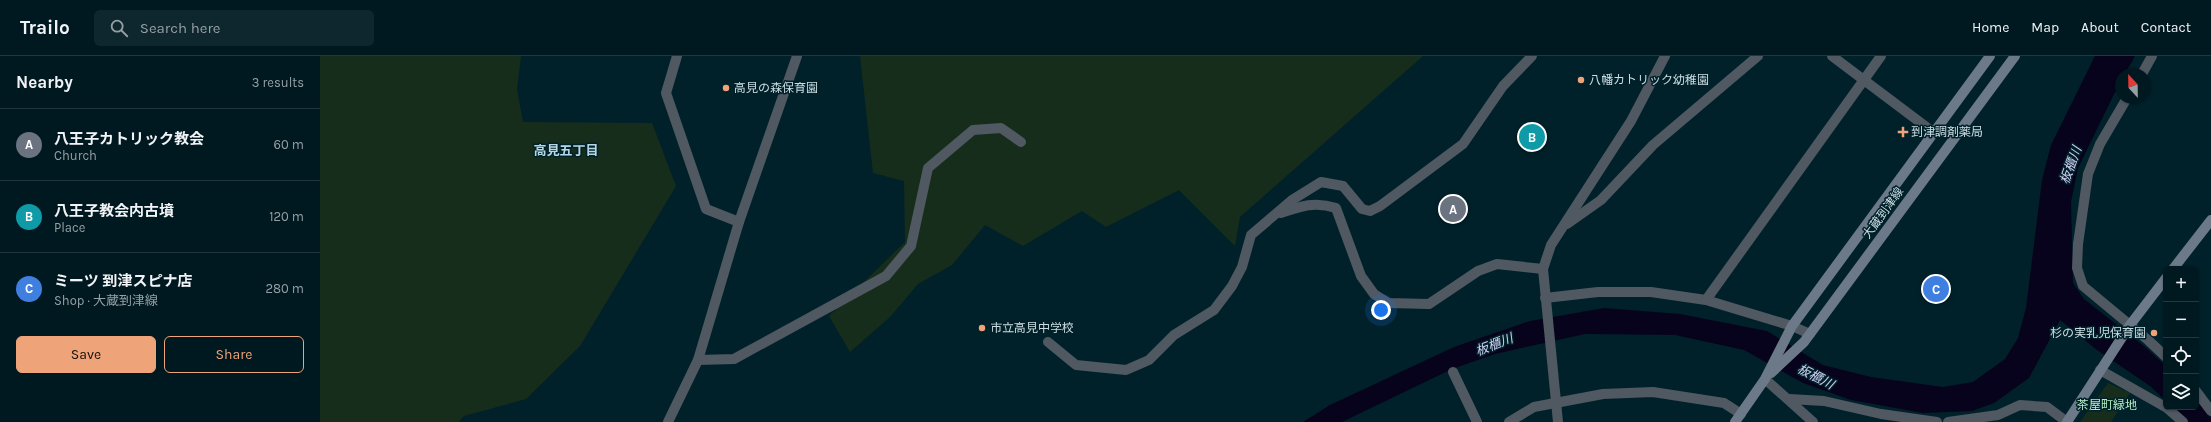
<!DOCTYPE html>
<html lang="en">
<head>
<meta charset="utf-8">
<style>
  :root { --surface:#001920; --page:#0e262d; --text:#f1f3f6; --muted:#95a0a5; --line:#22383e; --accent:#efa378 }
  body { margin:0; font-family:Karla,"Noto Sans JP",sans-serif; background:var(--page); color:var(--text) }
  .controls { position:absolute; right:12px; bottom:12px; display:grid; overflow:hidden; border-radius:6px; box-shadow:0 1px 3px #0004 }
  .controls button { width:36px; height:36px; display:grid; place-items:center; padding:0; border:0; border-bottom:1px solid var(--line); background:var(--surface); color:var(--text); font:20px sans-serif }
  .compass { position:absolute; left:1795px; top:12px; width:36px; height:36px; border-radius:50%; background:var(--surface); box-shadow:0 1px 3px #0004; rotate:338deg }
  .you { position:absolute; left:1061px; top:254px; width:14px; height:14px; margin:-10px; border:3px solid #fff; border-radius:50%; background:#1a73e8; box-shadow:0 0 0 6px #1a73e833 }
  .badge { display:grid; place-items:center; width:26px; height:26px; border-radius:50%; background:var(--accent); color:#fff; font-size:13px; font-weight:700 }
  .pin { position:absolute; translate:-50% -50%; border:2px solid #fff; box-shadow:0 1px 4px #0006 }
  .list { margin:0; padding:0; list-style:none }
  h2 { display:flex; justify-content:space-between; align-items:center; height:52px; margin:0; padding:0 16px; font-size:17px }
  h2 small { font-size:13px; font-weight:400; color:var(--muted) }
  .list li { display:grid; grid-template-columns:26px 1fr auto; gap:12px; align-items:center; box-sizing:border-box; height:72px; padding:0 16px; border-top:1px solid var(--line) }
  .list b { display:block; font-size:15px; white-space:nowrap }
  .list p { margin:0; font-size:13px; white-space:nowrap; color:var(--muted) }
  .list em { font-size:13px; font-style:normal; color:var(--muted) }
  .actions { display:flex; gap:8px; padding:12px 16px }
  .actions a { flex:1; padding:9px 0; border:1px solid var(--accent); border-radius:6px; text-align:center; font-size:14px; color:var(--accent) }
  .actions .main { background:var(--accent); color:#111 }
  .icon { flex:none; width:22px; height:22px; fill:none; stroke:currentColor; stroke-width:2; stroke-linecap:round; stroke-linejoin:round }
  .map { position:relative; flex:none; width:1891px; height:366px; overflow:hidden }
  header { display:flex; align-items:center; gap:24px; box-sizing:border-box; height:56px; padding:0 20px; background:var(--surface); border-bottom:1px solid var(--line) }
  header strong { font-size:19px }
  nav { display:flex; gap:22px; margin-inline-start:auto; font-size:14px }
  .search { width:280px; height:36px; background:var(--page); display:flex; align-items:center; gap:10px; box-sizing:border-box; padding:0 14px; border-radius:6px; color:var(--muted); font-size:15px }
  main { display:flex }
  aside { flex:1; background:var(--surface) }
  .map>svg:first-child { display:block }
  .green { fill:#162d1c }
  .water { fill:#07031c }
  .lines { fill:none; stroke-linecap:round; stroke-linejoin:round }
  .street { stroke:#505861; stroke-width:10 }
  .secondary { stroke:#6c7988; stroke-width:10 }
  .poi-dot { fill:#efa378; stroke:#00212a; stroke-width:1.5 }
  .labels { text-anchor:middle; stroke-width:3; stroke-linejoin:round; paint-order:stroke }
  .poi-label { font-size:12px; fill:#cbdde2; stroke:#00212a; text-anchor:start }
  .street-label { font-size:12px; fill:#cbdde2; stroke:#00212a }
  .park-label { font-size:12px; fill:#b3eec1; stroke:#00212a }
  .neighbourhood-label { font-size:13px; font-weight:bold; fill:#b5d9e4; stroke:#00212a }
  .water-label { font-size:13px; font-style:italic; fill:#d1d0f5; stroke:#00212a }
</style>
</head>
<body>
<header>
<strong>Trailo</strong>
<div class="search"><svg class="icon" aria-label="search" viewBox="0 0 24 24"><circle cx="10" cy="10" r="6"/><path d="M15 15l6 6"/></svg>Search here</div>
<nav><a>Home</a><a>Map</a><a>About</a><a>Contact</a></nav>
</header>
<main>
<aside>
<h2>Nearby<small>3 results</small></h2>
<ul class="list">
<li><span class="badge" style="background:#6b7280">A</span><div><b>八王子カトリック教会</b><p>Church</p></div><em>60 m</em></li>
<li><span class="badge" style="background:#0f9aa8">B</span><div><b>八王子教会内古墳</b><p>Place</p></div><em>120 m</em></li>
<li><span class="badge" style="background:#3f7fe0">C</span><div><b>ミーツ 到津スピナ店</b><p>Shop · 大蔵到津線</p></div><em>280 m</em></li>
</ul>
<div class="actions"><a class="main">Save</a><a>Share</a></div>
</aside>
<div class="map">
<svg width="1891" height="366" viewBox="0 0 1891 366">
  <rect width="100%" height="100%" fill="#00212a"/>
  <g class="green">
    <path d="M0 0H201L197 33 203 66 332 67 356 130 260 290 206 343 144 360 139 366H0Z"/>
    <path d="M540 0H1103L920 161 915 190 859 134 786 171 762 155 703 190 665 169 632 209 598 228 570 261 530 296 509 260 585 186 584 125 553 117Z"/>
    <path d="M1788 327 1810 337 1791 366H1760Z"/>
  </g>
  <g class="water">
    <path d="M1775 0H1815L1805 18H1801V24L1758 112 1751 146 1753 227 1764 243 1824 290 1846 310V345L1830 330 1777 294 1740 264 1709 322 1674 347 1652 355 1603 357 1531 344 1483 327 1424 294 1355 279 1265 278 1175 298 1132 313 1022 366H983L1010 349 1134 291 1210 265 1284 252 1360 258 1447 275 1503 309 1551 321 1623 331 1653 326 1685 303 1698 282 1706 252 1722 124 1731 89Z"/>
    <path d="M1876 343 1891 362V366H1867L1853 351H1876Z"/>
  </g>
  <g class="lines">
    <g class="street">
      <path d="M357 0 346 37 386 153 419 166"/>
      <path d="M1512 0 1613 76"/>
      <path d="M1822 18 1832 0"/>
      <path d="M1807 42 1780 88 1768 118 1758 188 1757 212 1763 230 1828 284 1846 301"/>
      <path d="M961 157C981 150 995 145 1016 152L1041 220 1054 238 1068 247 1109 248 1158 215 1177 208 1223 213"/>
      <path d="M1247 168 1281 144 1333 89 1438 0"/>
      <path d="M1225 242 1278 236H1331L1386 244 1472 270 1490 278"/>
      <path d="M1386 244 1561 0"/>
      <path d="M728 286 756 309 806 314 829 304 854 279 894 254 912 230 922 211 931 179 972 144 1001 126 1023 130 1042 153 1050 155 1060 150 1143 88 1183 30 1212 0"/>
      <path d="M378 304 414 303 566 220 591 190 608 112 653 74 681 72 701 86"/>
      <path d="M1780 314 1847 352 1863 366"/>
      <path d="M1133 316 1157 366"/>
      <path d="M1445 323 1493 366"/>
      <path d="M1876 335 1891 355"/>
      <path d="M1469 343 1504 345 1561 358 1617 366"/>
      <path d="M348 366 378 304 419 166 477 0"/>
      <path d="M1189 366 1214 351 1283 338 1333 336 1404 347 1421 358"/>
      <path d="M1238 366 1223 213 1231 189 1311 65 1345 0"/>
      <path d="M1628 366 1678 359 1700 349 1727 351 1747 366"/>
    </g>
    <g class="secondary">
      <path d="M1853 213 1891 164"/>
      <path d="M1451 317 1484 286 1695 0"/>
      <path d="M1415 366 1445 323 1472 270 1670 0"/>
      <path d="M1747 366 1810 269 1846 222"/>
    </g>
  </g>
  <g class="poi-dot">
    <circle cx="1261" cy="24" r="4"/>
    <circle cx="406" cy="32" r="4"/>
    <path d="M1581 70h4v4h4v4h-4v4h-4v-4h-4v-4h4z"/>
    <circle cx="662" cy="272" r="4"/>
    <circle cx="1834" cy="277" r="4"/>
  </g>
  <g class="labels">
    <g class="poi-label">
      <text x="1269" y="28">八幡カトリック幼稚園</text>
      <text x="414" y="36">高見の森保育園</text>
      <text x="1591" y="80">到津調剤薬局</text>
      <text x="670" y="276">市立高見中学校</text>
      <text x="1826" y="281" text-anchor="end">杉の実乳児保育園</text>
    </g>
    <g class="street-label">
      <text transform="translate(1563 157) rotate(-54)" y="4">大蔵到津線</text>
    </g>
    <g class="park-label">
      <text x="1787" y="353">茶屋町緑地</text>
    </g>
    <g class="neighbourhood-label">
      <text x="246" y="99">高見五丁目</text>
    </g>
    <g class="water-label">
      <text transform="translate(1750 109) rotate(-70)" y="5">板櫃川</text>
      <text transform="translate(1174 288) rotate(-21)" y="5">板櫃川</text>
      <text transform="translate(1496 320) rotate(27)" y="5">板櫃川</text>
    </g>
  </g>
</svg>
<div class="controls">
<button>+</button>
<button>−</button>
<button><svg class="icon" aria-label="locate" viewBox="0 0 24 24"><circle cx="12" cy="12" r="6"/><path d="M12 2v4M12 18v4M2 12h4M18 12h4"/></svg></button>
<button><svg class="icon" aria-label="layers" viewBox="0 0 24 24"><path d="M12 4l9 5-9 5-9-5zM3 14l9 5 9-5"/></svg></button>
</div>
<svg class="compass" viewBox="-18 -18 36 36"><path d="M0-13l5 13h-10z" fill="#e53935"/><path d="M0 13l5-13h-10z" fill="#95a0a5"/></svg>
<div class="you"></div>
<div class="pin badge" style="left:1133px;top:153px;background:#6b7280">A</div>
<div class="pin badge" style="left:1212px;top:81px;background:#0f9aa8">B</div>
<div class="pin badge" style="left:1616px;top:233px;background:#3f7fe0">C</div>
</div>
</main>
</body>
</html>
